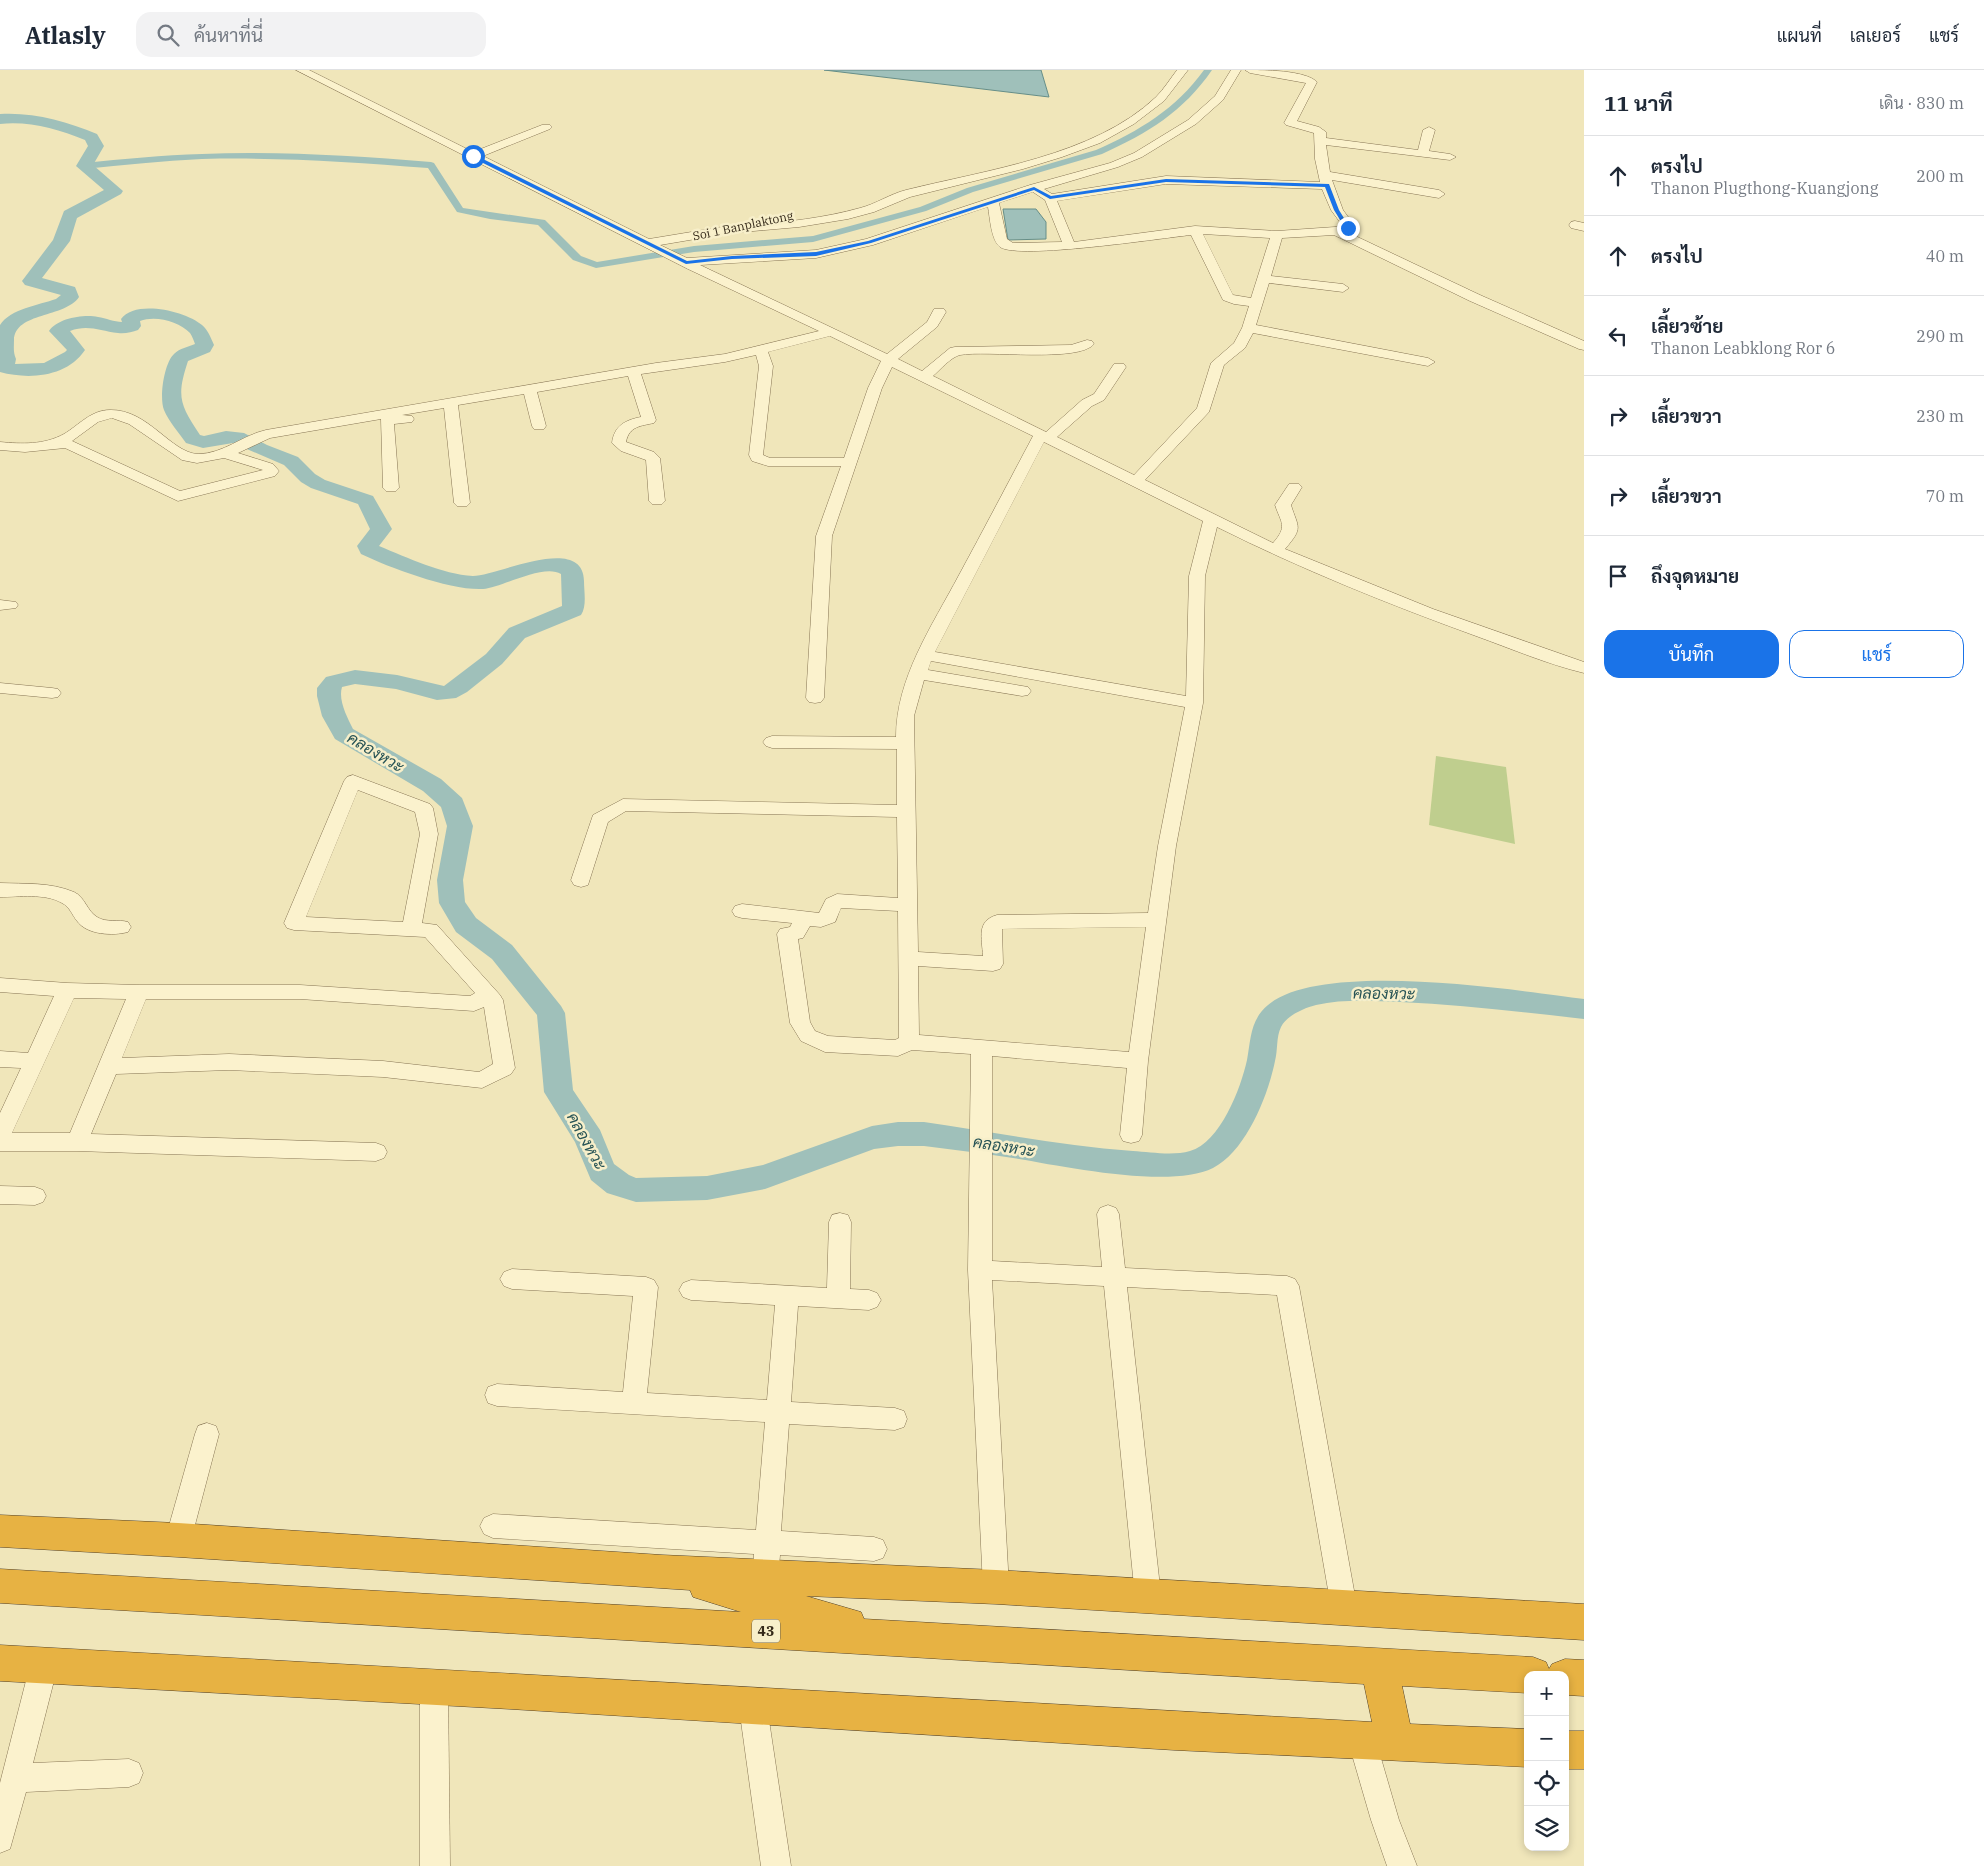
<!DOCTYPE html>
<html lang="th">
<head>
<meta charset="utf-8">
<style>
  :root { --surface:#fff; --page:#f2f2f3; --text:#1f2937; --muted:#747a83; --line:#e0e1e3; --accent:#1a73e8 }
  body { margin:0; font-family:"IBM Plex Serif",Sarabun,serif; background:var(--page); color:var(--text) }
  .controls { position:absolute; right:15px; bottom:15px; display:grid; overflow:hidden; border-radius:10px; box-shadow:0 2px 8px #0003 }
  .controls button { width:45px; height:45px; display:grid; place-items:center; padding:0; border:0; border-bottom:1px solid var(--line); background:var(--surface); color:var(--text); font:25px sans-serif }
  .stop { position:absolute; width:15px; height:15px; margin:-11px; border:4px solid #1a73e8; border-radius:50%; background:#fff }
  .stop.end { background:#1a73e8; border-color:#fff; box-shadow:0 1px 5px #0008 }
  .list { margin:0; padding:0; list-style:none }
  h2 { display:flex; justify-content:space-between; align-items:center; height:65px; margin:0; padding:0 20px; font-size:21px }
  h2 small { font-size:16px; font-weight:400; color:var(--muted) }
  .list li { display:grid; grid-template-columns:32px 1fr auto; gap:15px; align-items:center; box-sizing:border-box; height:80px; padding:0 20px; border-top:1px solid var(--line) }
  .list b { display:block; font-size:19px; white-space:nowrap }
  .list p { margin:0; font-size:16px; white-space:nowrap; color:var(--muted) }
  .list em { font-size:16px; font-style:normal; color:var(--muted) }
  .actions { display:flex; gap:10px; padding:15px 20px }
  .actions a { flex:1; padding:11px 0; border:1px solid var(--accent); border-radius:15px; text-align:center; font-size:18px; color:var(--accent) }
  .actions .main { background:var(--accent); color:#fff }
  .icon { flex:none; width:28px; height:28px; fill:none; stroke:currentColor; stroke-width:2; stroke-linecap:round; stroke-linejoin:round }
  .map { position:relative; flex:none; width:1584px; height:1796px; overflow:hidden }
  header { display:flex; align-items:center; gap:30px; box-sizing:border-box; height:70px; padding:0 25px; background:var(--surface); border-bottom:1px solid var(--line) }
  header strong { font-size:24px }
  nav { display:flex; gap:28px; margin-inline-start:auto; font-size:18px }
  .search { width:350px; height:45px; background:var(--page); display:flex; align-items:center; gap:12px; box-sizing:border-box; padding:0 18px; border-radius:15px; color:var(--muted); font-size:19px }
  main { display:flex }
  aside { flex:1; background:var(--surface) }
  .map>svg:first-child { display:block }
  .green { fill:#bfce8e }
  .water { fill:#9fc0ba; stroke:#668e88 }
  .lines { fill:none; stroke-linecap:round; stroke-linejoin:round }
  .canal { fill:#9fc0ba; fill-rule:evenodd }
  .river { fill:#9fc0ba; fill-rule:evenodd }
  .minor-casing { stroke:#877554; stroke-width:1 }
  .highway-casing { stroke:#544229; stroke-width:1 }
  .minor { fill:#fbf2cd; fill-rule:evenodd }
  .highway { fill:#e7b243; fill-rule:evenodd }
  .route { fill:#1a73e8 }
  .labels { text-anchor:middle; stroke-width:5; stroke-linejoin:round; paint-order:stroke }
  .far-street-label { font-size:12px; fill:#352a1a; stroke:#f7efca }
  .shield { fill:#f7efca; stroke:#6f654f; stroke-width:1 }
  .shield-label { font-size:14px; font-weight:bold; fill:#352a1a }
  .water-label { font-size:16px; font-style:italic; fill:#285456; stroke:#f7efca }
</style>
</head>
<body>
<header>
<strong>Atlasly</strong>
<div class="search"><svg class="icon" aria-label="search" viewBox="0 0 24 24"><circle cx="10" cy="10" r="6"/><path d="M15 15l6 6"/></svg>ค้นหาที่นี่</div>
<nav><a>แผนที่</a><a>เลเยอร์</a><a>แชร์</a></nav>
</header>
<main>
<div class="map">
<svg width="1584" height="1796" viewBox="0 0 1584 1796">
  <rect width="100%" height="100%" fill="#f0e6ba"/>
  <path class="green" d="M1436 686 1506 697 1515 774 1429 755Z"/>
  <g class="water">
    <path d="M824 0H1041L1049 27Z"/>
    <path d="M1003 139H1036L1046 152V169L1008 170Z"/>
  </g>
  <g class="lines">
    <path class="canal" d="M1204 0H1212C1183 42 1148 63 1102 84L973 122 926 141 813 172 694 182 596 198 573 190 538 155 490 149 457 142 428 98C353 92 278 87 202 89 163 91 123 95 84 99L79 96 84 93C123 89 163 85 202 84 278 81 355 86 431 92L434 93 463 138 545 150 581 186 597 192 694 176 813 166 920 137 967 118 1096 80C1139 61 1176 39 1204 0Z"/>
    <path class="river" d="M0 44C33 42 66 51 97 64L104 76 93 95 123 121 121 124 77 148 70 171 42 208 75 217 79 227C65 248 15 242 14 270 14 277 13 282 16 289L15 294 44 293 65 282 67 280 49 261C58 248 84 244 98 247 106 248 114 252 122 252L121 249C135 229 186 241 202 255 208 260 211 268 214 275L210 282 188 291C176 327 180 335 200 365L204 366 226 361 244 363 267 375 298 387 315 404 325 410 373 426 392 459 379 476C408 488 442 504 473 506 497 506 583 463 584 511 584 522 587 536 581 545L525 568 502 594 467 622 456 628 437 630 396 619 355 614 342 617C338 630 347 647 353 659L441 709 462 728 473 756 463 810 465 832 476 848 512 875 561 936 565 943 573 1020 600 1060 614 1094 629 1105 636 1108 707 1106 763 1095 872 1056 898 1052H924C993 1062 1063 1076 1133 1081 1150 1082 1173 1086 1190 1081 1220 1073 1241 1018 1247 990 1251 969 1250 950 1268 935 1322 890 1514 920 1584 929V949C1523 942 1462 935 1400 932 1372 931 1343 929 1316 935 1304 938 1286 946 1281 957 1276 967 1278 980 1275 991 1268 1026 1246 1081 1213 1098 1172 1119 1066 1097 1019 1089 987 1084 956 1080 924 1076H898L874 1079 765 1119 707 1130 636 1132 607 1123 591 1110 575 1072 544 1022 537 945 492 889 456 862 439 833 437 810 447 756 441 737 423 721 335 669 322 646 317 626V618L326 607 355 600 397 605 444 616 486 584 509 558 562 536 561 504C544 493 503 517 483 519 452 521 390 498 361 484L357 476 370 459 358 434 311 418 301 412 284 395 233 373 203 378 186 373C179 363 169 352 164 340 159 328 164 293 174 284 180 278 188 277 195 274 194 271 192 266 190 263 179 251 155 245 140 251L141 256 138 260C132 262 125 264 118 263 100 261 88 254 70 261L85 280C67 307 29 310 0 302V255C10 239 39 235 56 229L61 225 25 215 22 211 53 170 64 141 104 120 76 96 88 76 85 70C57 59 30 51 0 54Z"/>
    <g class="minor-casing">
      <g id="minor">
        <path d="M296 0H309L473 82 542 55H550L552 57 550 59 483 86 649 169 746 153 751 155C787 152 824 148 860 138 876 134 890 124 906 120 986 100 1094 86 1156 27 1164 19 1170 9 1177 0H1188L1164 31 1134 54 1100 73 1062 87 1023 99 910 127 874 142 848 149 799 157 731 163 660 175 687 188 816 180 866 169 1030 115 1110 93 1134 83 1188 50 1215 26 1231 0H1241L1223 30 1196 54 1142 87 1118 97 1044 119 1052 124 1166 106 1320 112 1315 89 1314 63 1286 55 1284 53 1306 13 1250 3 1245 0C1263 0 1305 0 1317 12L1297 51 1319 57 1326 62V68L1418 80 1423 60 1429 57 1435 60 1429 81 1450 84 1456 87 1450 90 1326 75 1330 102 1439 120 1445 124 1439 128 1332 110 1343 140 1354 155 1350 161 1347 162 1480 225 1584 271V280L1579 279 1470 231 1334 165 1282 168 1271 206 1343 214 1349 218 1343 222 1269 213 1256 255 1428 288 1435 292 1428 296 1253 263 1245 278 1224 295 1209 342 1145 410 1273 473C1288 456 1281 453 1275 435L1289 414H1299L1302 417 1291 435C1298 458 1304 457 1285 479L1433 539 1584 592V603C1547 594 1512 579 1476 566 1388 534 1301 499 1217 457L1205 506 1203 633 1176 776 1148 991 1142 1065 1139 1071 1131 1073 1123 1071 1120 1065 1127 998 992 986V1191L1102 1197 1097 1144 1100 1138 1108 1135 1116 1138 1119 1144 1125 1198 1287 1206 1295 1209 1299 1216 1357 1537 1353 1546 1344 1550 1335 1546 1331 1537 1277 1225 1127 1217 1161 1526 1157 1535 1148 1539 1139 1535 1135 1526 1104 1216 992 1210 1009 1517 1005 1526 996 1530 987 1526 983 1517 968 1200 971 984 912 980 898 986 825 982 801 971 790 953 777 864 780 859 790 857 792 853 742 848 735 846 732 841 735 836 742 834 819 843 826 829 837 824 898 828 897 747 626 741 608 752 588 815 581 817 574 815 571 810 593 745 623 729 897 735V679L772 678 766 676 763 672 766 668 772 666 896 667C896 608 932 556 959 505 984 459 1008 413 1033 366L892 297 882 318 832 466 824 628 821 632 815 633 809 632 806 628 816 466 841 396H768L752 391 749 385 759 296 756 285 725 292 641 304 656 350 654 353C641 356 629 356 626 372L654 382 660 388 665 431 662 434H652L649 431 646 390 621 381 612 373C614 356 625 350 641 347L628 306 537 322 546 356 544 359H534L532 356 524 324 458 335 470 433 467 436H457L454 433 444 338 402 345 412 346 414 349 412 352 394 354 399 418 396 421H386L383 418 381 349 270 368 238 383 273 394 279 401 275 406 178 431 65 378 25 382 0 380V372C22 374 44 375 64 364 79 355 91 340 110 340 148 339 171 383 198 384 223 384 243 365 266 360L656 293 725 284 819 261 688 199ZM1166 114 1322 119 1331 140 1342 155 1335 157 1277 161 1195 156 1074 172 1057 131ZM1033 122 1045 130 1062 172 1013 173 1007 169 999 133ZM988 137C990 148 991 170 1000 177 1018 190 1162 168 1191 165L1223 230 1234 234 1249 236 1242 258 1234 273 1211 293 1197 338 1134 405 1057 367 1092 336 1104 330 1126 297 1124 294H1114L1094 324 1082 330 1046 362 933 306C940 300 951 287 960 285 986 280 1079 293 1094 274L1092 271 1087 270 1071 275 955 277 950 278 922 301 898 289 937 257 946 242 944 239H934L927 252 887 284 700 195 816 188 873 175ZM1203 164 1270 168 1251 228 1233 225ZM830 266 881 291 868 318 844 388H770L763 385 773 296 768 282ZM112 348 129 354 182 390 197 393 224 388 263 400 180 421 72 371 98 352ZM1044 372 1203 451 1189 506 1186 626 935 582ZM931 591 1185 637 1158 776 1148 843 997 845C976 851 982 868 983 886L918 882 914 646 924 610 1022 626 1028 625 1031 621 1028 617 1022 616 928 600ZM841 838 898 841 899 968 895 970 828 966 815 961 810 952 798 869 803 868 810 856 821 857 835 852ZM1146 857 1129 982 919 965 918 896 993 901 1000 899 1003 894 1002 859Z"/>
        <path d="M1575 151 1584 153V161L1571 158 1569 155 1571 152Z"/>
        <path d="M0 530 16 532 18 535 16 538 0 540Z"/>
        <path d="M0 613 52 618 58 619 61 623 58 627 52 628 0 623Z"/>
        <path d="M353 705 430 734 433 738 438 764 422 853 437 855 500 925 503 930 515 998 511 1004 482 1018 383 1007 229 1000 116 1004 91 1064 376 1073 384 1076 387 1082 384 1088 376 1091 77 1081H0V1043L21 998 0 997V981L28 983 54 926 0 922V908L67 913 139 915H300L470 926 475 923 425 867 294 860 287 858 284 853 344 711 347 707ZM358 720 415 742 420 764 403 852 306 847ZM74 928 126 929 70 1063H12ZM146 929H300L474 941 484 937 493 994 479 1002 383 991 229 984 122 988Z"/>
        <path d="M0 813C25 814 50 812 74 822 85 827 87 841 97 847 106 853 118 849 128 852L131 857 128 862C113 866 87 865 77 851 72 845 70 837 62 833 45 823 19 827 0 827Z"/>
        <path d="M0 1116 35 1117 43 1120 46 1126 43 1132 35 1135 0 1134Z"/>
        <path d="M840 1143 848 1145 851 1152 850 1219 869 1220 877 1223 881 1230 877 1237 869 1240 798 1236 791 1332 895 1338 904 1341 907 1349 904 1357 895 1360 789 1354 781 1461 874 1467 883 1470 887 1479 883 1488 874 1491 780 1485 778 1507 774 1516 765 1519 756 1516 752 1507 754 1484 493 1468 484 1464 480 1456 484 1448 493 1444 756 1460 765 1352 497 1336 488 1333 485 1325 488 1317 497 1314 623 1322 633 1226 512 1219 504 1216 500 1209 504 1202 512 1199 646 1207 654 1210 658 1217 647 1323 767 1330 775 1235 691 1230 683 1227 679 1220 683 1213 691 1210 827 1218 829 1152 832 1145Z"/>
        <path d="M207 1353 216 1356 219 1364 191 1470 187 1479 178 1482 169 1479 165 1470 195 1364 198 1356Z"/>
        <path d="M44 1582 54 1586 58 1595 33 1693 129 1689 139 1693 143 1703 139 1713 129 1717 26 1722 10 1779 0 1783V1713L30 1595 34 1586Z"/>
        <path d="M434 1602 444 1606 448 1616 450 1796H420V1616L424 1606Z"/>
        <path d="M753 1623 763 1627 767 1637 791 1796H761L739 1637 743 1627Z"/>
        <path d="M1362 1657 1372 1661 1376 1671 1399 1750 1417 1796H1387L1371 1750 1348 1671 1352 1661Z"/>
      </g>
    </g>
    <g class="highway-casing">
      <g id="highway">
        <path d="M0 1445 178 1453 662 1485 996 1500 1584 1534V1570L996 1534 806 1526 861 1542 864 1549 1533 1587 1546 1592 1549 1599 1552 1594 1565 1589 1584 1590V1626L1565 1625V1605H1528V1623L1402 1616 1410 1654 1528 1659V1697L1174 1680 510 1639 0 1611V1575L1372 1652 1364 1614 0 1533V1499L741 1542 693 1527 690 1520 178 1487 0 1477Z"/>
        <rect x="1565" y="1661" width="19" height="38"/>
      </g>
    </g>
    <use href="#minor" class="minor"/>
    <use href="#highway" class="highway"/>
  </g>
  <path class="route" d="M473 84 687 191 732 186 816 182 868 171 1034 117 1051 126 1166 109 1329 114 1339 140 1350 158 1348 159 1345 158 1334 140 1325 117 1166 112 1050 129 1034 120 871 173 816 186 732 189 686 194 471 87Z"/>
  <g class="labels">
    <g class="far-street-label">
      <text transform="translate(743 156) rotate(-12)" y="4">Soi 1 Banplaktong</text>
    </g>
    <rect class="shield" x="752" y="1549.5" width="28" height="23" rx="4"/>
    <g class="shield-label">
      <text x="766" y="1566">43</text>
    </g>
    <g class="water-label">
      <text transform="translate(376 682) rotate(31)" y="6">คลองหวะ</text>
      <text transform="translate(1384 923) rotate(1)" y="6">คลองหวะ</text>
      <text transform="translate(587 1071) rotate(61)" y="6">คลองหวะ</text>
      <text transform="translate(1004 1076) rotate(9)" y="6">คลองหวะ</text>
    </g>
  </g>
</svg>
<div class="controls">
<button>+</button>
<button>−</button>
<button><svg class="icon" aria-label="locate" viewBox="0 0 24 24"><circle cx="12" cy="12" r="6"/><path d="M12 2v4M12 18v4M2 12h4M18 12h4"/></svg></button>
<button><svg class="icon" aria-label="layers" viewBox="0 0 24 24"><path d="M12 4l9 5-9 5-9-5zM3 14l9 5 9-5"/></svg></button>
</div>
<div class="stop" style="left:473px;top:86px"></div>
<div class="stop end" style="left:1348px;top:158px"></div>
</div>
<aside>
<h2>11 นาที<small>เดิน · 830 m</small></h2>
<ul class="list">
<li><svg class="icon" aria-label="ahead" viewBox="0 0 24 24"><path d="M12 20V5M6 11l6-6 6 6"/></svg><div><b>ตรงไป</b><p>Thanon Plugthong-Kuangjong</p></div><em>200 m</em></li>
<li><svg class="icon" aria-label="ahead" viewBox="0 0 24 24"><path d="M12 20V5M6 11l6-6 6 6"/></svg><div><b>ตรงไป</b></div><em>40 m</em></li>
<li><svg class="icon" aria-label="left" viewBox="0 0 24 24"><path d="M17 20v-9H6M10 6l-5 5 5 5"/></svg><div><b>เลี้ยวซ้าย</b><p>Thanon Leabklong Ror 6</p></div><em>290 m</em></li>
<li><svg class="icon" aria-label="right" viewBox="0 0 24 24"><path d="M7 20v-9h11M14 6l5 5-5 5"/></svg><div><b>เลี้ยวขวา</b></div><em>230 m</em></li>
<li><svg class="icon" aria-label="right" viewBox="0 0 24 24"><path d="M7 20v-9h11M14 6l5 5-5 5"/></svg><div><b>เลี้ยวขวา</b></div><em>70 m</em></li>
<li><svg class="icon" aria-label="arrive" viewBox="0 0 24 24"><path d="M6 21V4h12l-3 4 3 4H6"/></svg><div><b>ถึงจุดหมาย</b></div></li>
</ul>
<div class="actions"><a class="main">บันทึก</a><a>แชร์</a></div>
</aside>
</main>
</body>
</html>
